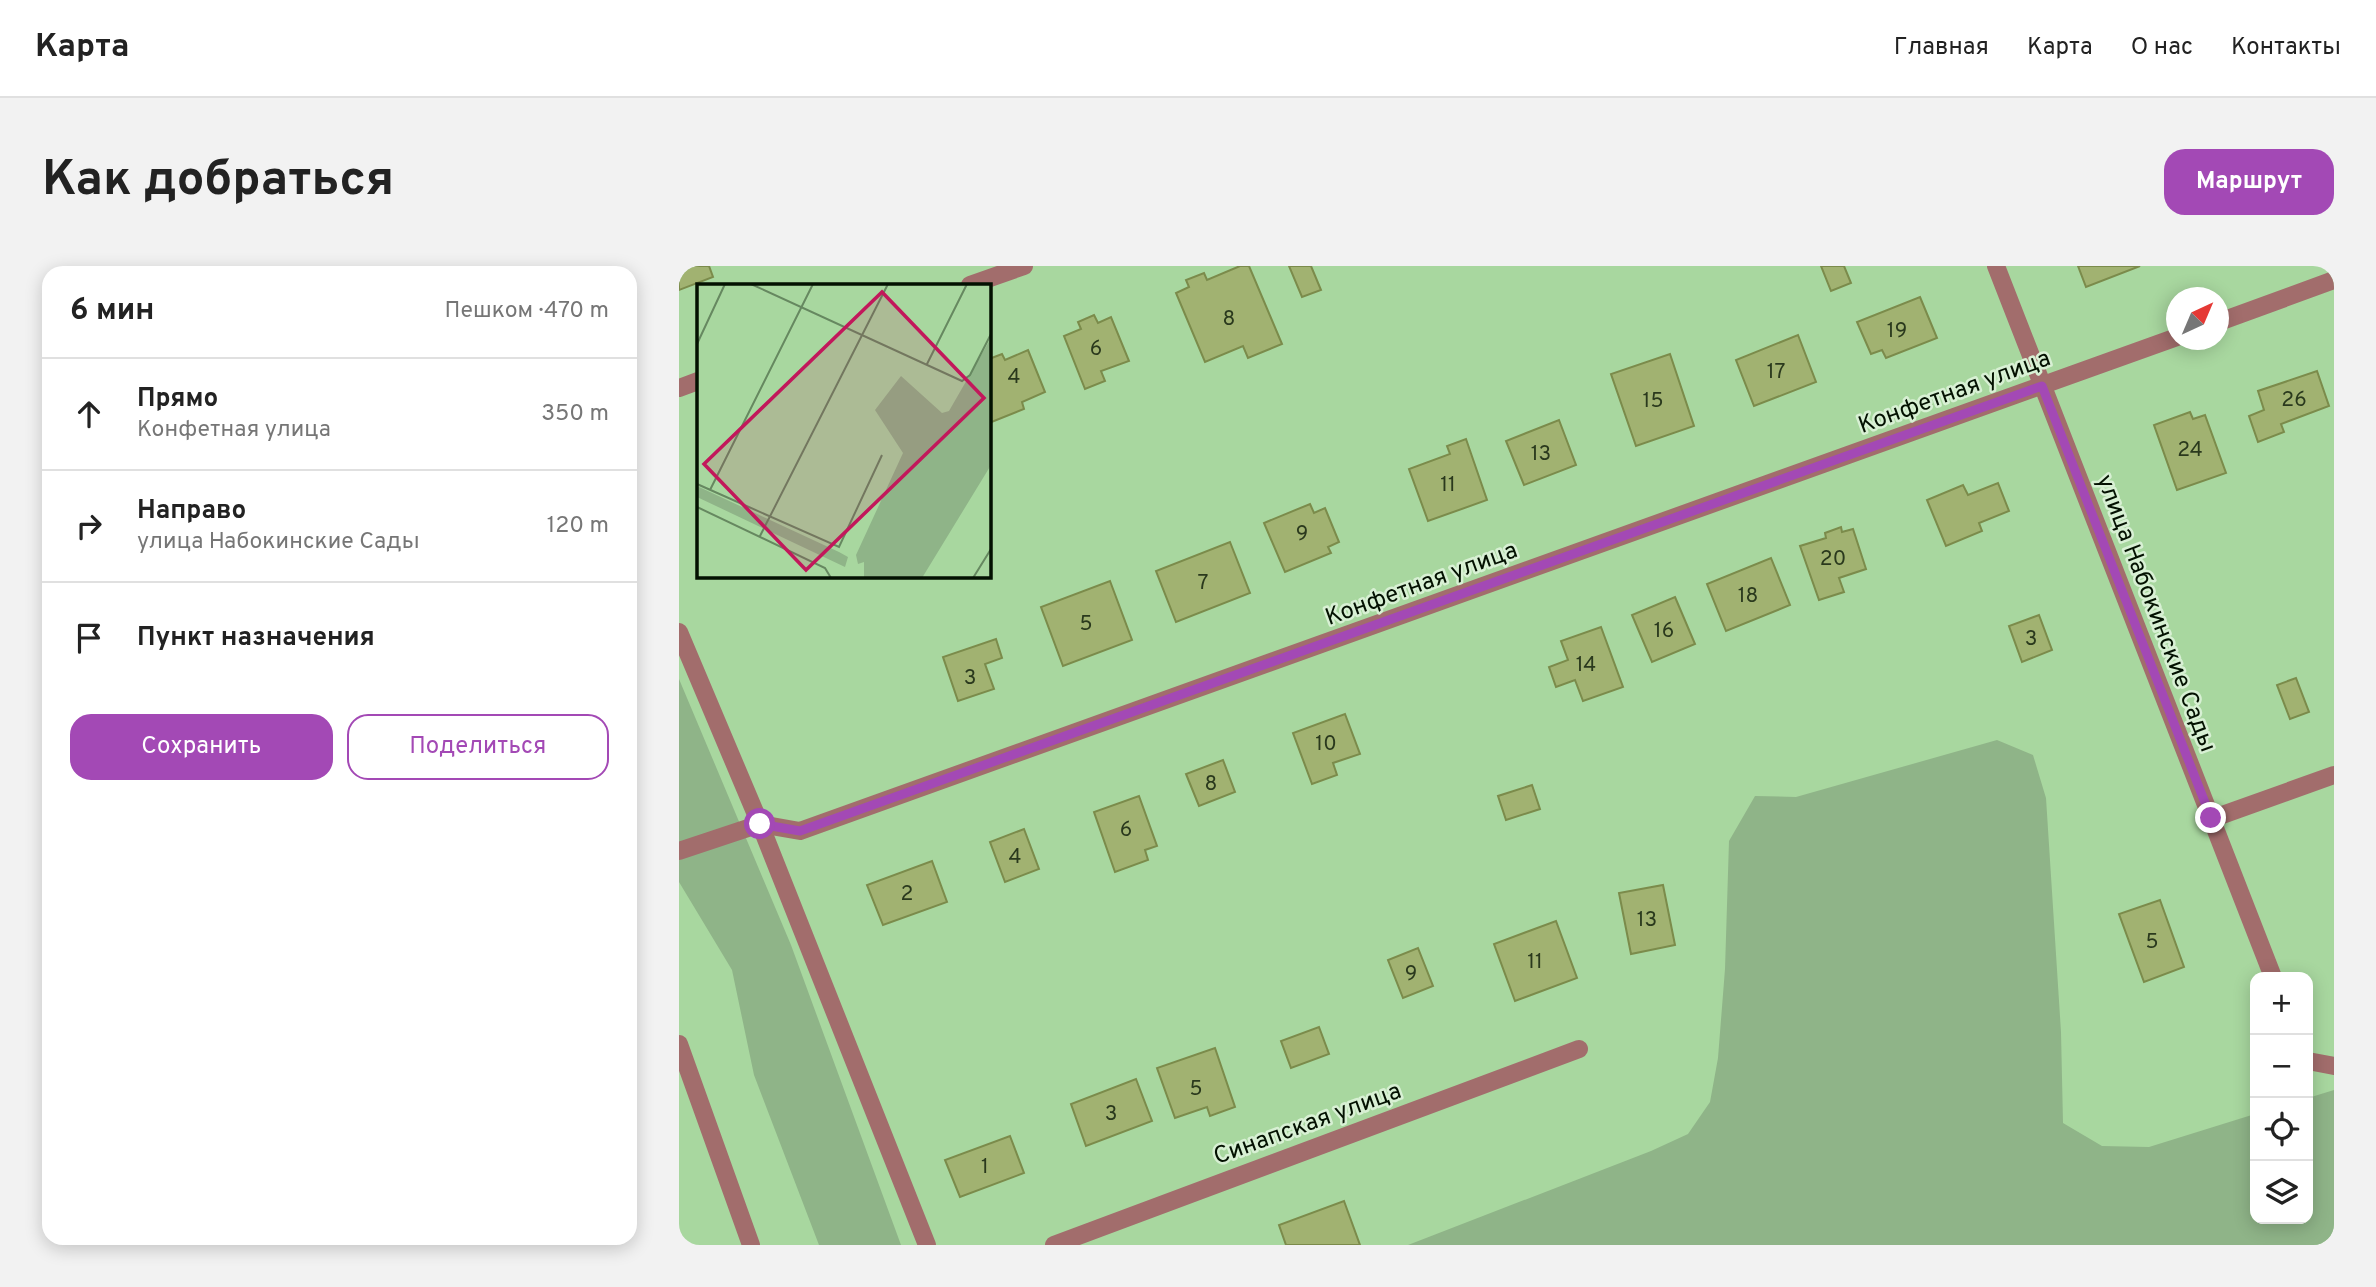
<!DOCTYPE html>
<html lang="ru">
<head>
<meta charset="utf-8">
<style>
  :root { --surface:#fff; --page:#f2f2f2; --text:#222; --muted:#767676; --line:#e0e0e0; --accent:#a349b5 }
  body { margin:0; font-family:Overpass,sans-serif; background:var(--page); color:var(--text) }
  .controls { position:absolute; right:21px; bottom:21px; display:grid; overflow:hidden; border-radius:14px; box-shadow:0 4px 18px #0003 }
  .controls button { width:63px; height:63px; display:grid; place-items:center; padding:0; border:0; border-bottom:2px solid var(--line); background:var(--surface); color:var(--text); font:35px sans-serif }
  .compass { position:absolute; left:1487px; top:21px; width:63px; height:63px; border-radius:50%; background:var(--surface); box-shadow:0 4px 18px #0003; rotate:44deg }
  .stop { position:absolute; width:21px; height:21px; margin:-16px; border:5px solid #a349b5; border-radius:50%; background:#fff }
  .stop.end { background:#a349b5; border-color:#fff; box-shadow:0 2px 7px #0008 }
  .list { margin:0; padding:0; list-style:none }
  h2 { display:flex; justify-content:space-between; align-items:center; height:91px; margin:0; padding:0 28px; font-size:30px }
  h2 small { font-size:23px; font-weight:400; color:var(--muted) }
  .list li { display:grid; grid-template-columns:46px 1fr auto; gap:21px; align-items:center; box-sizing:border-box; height:112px; padding:0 28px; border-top:2px solid var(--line) }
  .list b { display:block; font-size:26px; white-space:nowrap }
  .list p { margin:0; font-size:23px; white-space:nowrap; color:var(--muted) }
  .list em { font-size:23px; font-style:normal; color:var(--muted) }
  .actions { display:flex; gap:14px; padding:21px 28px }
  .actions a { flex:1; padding:16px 0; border:2px solid var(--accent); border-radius:21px; text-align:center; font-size:24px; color:var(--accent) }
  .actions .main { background:var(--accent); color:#fff }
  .icon { flex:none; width:38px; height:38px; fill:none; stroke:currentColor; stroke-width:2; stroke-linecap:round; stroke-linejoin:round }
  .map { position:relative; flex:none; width:1655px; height:979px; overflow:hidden; border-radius:21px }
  header { display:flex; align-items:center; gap:42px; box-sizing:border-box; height:98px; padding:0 35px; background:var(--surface); border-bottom:2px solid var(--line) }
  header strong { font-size:33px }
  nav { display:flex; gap:38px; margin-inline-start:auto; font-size:24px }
  .intro { display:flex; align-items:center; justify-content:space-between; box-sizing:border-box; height:168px; padding:0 42px }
  h1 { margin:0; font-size:49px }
  .button { padding:18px 32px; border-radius:21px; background:var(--accent); color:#fff; font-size:24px; font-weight:700 }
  main { display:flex; gap:42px; padding:0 42px }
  aside { flex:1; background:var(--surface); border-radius:21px; box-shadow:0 4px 18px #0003 }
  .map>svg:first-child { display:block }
  .green { fill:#8fb488 }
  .building { fill:#a1b271; stroke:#7b8b4b; stroke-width:2 }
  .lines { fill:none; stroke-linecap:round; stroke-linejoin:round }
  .minor { stroke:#a26d6c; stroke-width:18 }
  .route { stroke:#a349b5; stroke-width:9 }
  .labels { text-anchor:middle; stroke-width:5; stroke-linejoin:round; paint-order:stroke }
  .number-label { font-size:21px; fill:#2a391d }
  .street-label { font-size:24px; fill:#031101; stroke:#d8f0d4 }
  .inset-road { fill:none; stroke:#668860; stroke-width:2 }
  .view { fill:#c2185b; fill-opacity:0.15; stroke:#c2185b; stroke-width:3.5 }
  .inset-edge { fill:none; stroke:#031101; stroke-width:3.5 }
</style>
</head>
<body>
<header>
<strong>Карта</strong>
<nav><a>Главная</a><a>Карта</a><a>О нас</a><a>Контакты</a></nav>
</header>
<div class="intro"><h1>Как добраться</h1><a class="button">Маршрут</a></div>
<main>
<aside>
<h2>6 мин<small>Пешком · 470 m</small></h2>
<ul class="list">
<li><svg class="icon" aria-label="ahead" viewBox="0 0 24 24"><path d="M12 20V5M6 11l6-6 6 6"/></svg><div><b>Прямо</b><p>Конфетная улица</p></div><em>350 m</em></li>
<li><svg class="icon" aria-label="right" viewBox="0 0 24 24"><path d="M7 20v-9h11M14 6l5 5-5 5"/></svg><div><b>Направо</b><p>улица Набокинские Сады</p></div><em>120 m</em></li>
<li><svg class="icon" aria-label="arrive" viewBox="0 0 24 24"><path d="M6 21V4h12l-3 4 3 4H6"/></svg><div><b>Пункт назначения</b></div></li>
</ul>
<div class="actions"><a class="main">Сохранить</a><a>Поделиться</a></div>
</aside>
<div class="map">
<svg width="1655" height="979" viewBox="0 0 1655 979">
  <rect width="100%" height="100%" fill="#a8d79f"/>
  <g class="green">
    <path d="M0 413 112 679 222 979H140L75 809 53 704 0 616Z"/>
    <path d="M1318 474 1354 489 1367 532 1382 766 1384 857 1423 880 1470 881 1576 848V953H1629V832L1655 824V979H729L972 885 1009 868 1031 836 1039 792 1046 703 1050 575 1076 530 1117 531Z"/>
  </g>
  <g class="building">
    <path d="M0 0H30L34 11 0 24Z"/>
    <path d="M561 0H570L603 78 569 92 564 80 526 96 497 27 510 21 507 14 525 7 528 14Z"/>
    <path d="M610 0H632L642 24 623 31Z"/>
    <path d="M1142 0H1165L1172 17 1152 25Z"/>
    <path d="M1399 0H1461L1407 21Z"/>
    <path d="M1241 31 1258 72 1207 92 1203 84 1192 88 1178 56Z"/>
    <path d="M415 49 419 57 432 51 450 95 422 105 426 115 406 123 385 70 402 63 399 56Z"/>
    <path d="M1119 69 1137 116 1075 140 1057 94Z"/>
    <path d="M349 84 366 126 343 136 345 143 310 157V93L323 88 326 94Z"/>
    <path d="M991 88 1015 160 957 180 932 108Z"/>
    <path d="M1638 105 1650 140 1602 158 1605 166 1579 176 1570 150 1585 144 1579 125Z"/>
    <path d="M1511 146 1514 153 1526 149 1547 207 1498 224 1475 159Z"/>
    <path d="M880 154 897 199 845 219 827 175Z"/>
    <path d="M787 173 808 234 749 255 730 203 771 188 768 180Z"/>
    <path d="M1319 217 1330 245 1300 257 1303 265 1267 280 1248 234 1284 219 1289 229Z"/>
    <path d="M631 238 635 247 646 242 660 276 649 281 652 287 606 306 585 257Z"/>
    <path d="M1162 261 1163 266 1174 263 1187 303 1160 312 1165 326 1140 334 1121 280 1147 272 1146 267Z"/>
    <path d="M551 276 571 327 497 356 477 305Z"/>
    <path d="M1092 292 1111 339 1047 365 1028 318Z"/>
    <path d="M431 315 453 374 384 400 362 341Z"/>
    <path d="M996 331 1016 378 973 396 953 349Z"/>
    <path d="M1360 349 1373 384 1343 396 1330 360Z"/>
    <path d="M922 361 944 421 904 435 896 414 877 421 870 401 889 394 882 375Z"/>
    <path d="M317 373 323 392 306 398 315 423 279 435 264 391Z"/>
    <path d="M1617 412 1630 446 1611 453 1598 419Z"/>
    <path d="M666 448 681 488 654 497 658 509 633 518 614 467Z"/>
    <path d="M544 494 556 526 520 540 507 508Z"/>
    <path d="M853 519 861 543 827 554 819 530Z"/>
    <path d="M460 530 478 580 466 584 469 594 436 606 415 546Z"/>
    <path d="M345 563 360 603 326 616 311 576Z"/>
    <path d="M253 595 268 636 204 659 188 619Z"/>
    <path d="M984 619 996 679 952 688 940 627Z"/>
    <path d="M1481 634 1505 701 1465 716 1440 648Z"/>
    <path d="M877 655 898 712 836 735 815 678Z"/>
    <path d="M739 682 754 720 724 732 709 694Z"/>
    <path d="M640 761 650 788 612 802 602 775Z"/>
    <path d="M536 782 556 841 531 850 528 841 496 852 478 802Z"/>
    <path d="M457 813 473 855 407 880 392 838Z"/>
    <path d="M331 870 345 907 281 931 266 894Z"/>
    <path d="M665 935 681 979H607L600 959Z"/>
  </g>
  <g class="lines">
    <g class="minor">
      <path d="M1317 0 1594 711"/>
      <path d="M291 19 345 0"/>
      <path d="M1540 56 1655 14"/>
      <path d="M0 122 19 115"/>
      <path d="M0 366 81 558 248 979"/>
      <path d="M1532 553 1655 509"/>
      <path d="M0 585 81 558 121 565 1498 71"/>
      <path d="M0 778 72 979"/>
      <path d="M1629 795 1655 800"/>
      <path d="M375 979 900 783"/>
    </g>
  </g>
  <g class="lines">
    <path class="route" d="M81 558 121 565 1363 120 1532 552"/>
  </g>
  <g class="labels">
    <g class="number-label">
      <text x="550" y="59">8</text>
      <text x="1218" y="71">19</text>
      <text x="417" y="89">6</text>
      <text x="1097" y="112">17</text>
      <text x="335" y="117">4</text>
      <text x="1615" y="140">26</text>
      <text x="974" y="141">15</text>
      <text x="1511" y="190">24</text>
      <text x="862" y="194">13</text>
      <text x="769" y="225">11</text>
      <text x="623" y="274">9</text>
      <text x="1154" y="299">20</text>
      <text x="524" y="323">7</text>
      <text x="1069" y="336">18</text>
      <text x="407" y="364">5</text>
      <text x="985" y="371">16</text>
      <text x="1352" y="379">3</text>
      <text x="907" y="405">14</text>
      <text x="291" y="418">3</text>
      <text x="647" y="484">10</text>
      <text x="532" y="524">8</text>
      <text x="447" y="570">6</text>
      <text x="336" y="597">4</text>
      <text x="228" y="634">2</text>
      <text x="968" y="660">13</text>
      <text x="1473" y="682">5</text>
      <text x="856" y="702">11</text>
      <text x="732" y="714">9</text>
      <text x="517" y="829">5</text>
      <text x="432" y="854">3</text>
      <text x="306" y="907">1</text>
    </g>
    <g class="street-label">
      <text transform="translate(1275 125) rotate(-20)" y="8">Конфетная улица</text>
      <text transform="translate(742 317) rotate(-20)" y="8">Конфетная улица</text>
      <text transform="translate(1478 347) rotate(69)" y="8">улица Набокинские Сады</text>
      <text transform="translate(628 857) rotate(-20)" y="8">Синапская улица</text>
    </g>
  </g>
  <g transform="translate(18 18)">
    <rect width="294" height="294" fill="#a8d79f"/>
    <path d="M294 54V181L225 294H167V278L161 280 159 271 206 169 178 126 204 92 245 129 252 127ZM0 202 142 268 151 273 148 283 0 213Z" fill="#8fb488"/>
    <path class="inset-road" d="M54 0 265 97 273 91 294 50M0 60 28 0M230 80 270 0M0 200 142 263 185 171M13 206 116 0M0 223 128 284 134 294M63 252 191 0M276 294 294 265"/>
    <path class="view" d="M185 8 287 114 109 286 7 180Z"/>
    <rect width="294" height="294" class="inset-edge"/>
  </g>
</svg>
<div class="controls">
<button>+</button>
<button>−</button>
<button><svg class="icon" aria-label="locate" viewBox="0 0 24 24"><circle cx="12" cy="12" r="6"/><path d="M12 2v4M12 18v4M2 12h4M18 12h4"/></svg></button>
<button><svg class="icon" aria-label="layers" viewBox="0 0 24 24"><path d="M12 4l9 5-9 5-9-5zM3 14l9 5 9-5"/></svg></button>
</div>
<svg class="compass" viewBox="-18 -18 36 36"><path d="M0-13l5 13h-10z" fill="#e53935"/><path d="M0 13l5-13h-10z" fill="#767676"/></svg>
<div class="stop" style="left:81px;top:558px"></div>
<div class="stop end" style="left:1532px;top:552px"></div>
</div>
</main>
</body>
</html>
